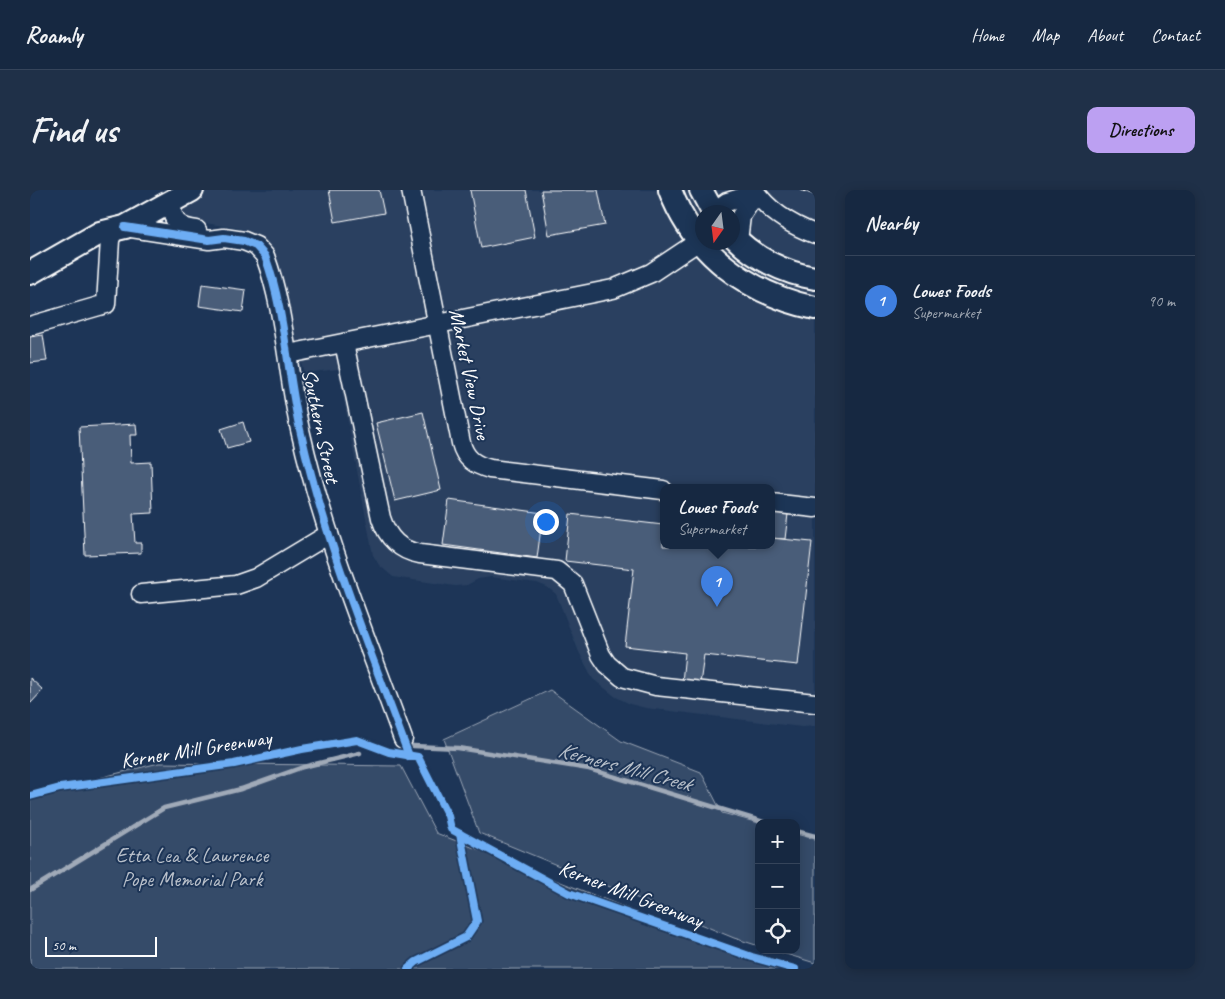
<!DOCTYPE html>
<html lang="en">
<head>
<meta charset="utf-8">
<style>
  :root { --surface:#162841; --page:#1f3048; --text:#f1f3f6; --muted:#9ea6b1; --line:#35445a; --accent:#bca0f2 }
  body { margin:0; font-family:Caveat,sans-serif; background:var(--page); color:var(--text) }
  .controls { position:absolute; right:15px; bottom:15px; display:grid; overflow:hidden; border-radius:10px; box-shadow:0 2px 12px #0003 }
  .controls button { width:45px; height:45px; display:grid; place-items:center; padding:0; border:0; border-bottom:1px solid var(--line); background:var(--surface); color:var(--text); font:25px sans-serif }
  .compass { position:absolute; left:665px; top:15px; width:45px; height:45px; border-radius:50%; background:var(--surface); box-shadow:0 2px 12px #0003; rotate:194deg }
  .scale { position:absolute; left:15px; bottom:12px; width:112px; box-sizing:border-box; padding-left:5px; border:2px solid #fff; border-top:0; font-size:14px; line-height:18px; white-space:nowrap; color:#fff; -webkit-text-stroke:4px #1d3557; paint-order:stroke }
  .you { position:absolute; left:515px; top:331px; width:18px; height:18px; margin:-12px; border:4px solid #fff; border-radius:50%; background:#1a73e8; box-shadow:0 0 0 8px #1a73e833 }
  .badge { display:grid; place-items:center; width:32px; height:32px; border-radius:50%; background:var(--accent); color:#fff; font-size:16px; font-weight:700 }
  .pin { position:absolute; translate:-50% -41px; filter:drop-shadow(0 1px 2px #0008) }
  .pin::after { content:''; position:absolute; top:26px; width:18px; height:15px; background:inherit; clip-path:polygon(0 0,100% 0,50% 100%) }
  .popup { position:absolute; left:630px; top:294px; width:115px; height:65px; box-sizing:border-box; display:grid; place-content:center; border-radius:10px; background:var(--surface); filter:drop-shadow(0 1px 4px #0005); font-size:16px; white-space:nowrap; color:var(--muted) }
  .popup b { font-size:19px; color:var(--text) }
  .popup::after { content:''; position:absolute; left:50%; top:100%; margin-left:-10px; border:10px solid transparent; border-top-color:var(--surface) }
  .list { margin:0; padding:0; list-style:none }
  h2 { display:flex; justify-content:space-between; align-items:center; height:65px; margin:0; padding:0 20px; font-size:21px }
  h2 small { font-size:16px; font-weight:400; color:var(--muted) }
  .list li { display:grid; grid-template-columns:32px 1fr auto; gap:15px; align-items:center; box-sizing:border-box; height:90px; padding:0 20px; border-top:1px solid var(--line) }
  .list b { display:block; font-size:19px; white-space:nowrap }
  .list p { margin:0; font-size:16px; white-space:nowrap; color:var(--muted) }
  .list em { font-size:16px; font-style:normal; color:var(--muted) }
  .icon { flex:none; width:28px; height:28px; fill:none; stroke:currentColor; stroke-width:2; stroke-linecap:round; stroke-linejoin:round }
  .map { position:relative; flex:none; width:785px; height:779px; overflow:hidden; border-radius:10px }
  header { display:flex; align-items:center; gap:30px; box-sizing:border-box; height:70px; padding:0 25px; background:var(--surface); border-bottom:1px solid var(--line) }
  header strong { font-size:24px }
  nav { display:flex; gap:28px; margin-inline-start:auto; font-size:18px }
  .intro { display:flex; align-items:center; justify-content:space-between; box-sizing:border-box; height:120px; padding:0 30px }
  h1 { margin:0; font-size:35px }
  .button { padding:12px 22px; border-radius:10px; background:var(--accent); color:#111; font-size:18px; font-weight:700 }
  main { display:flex; gap:30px; padding:0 30px }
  aside { flex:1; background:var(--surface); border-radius:10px; box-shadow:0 2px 12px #0003 }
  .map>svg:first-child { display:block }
  .built { fill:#2a4161; fill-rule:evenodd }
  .green { fill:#364b69; stroke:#9aa5b4 }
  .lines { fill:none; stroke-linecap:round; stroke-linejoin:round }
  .stream { stroke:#a0aab8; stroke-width:4.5 }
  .building { fill:#4a5d79; stroke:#fff }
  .minor-casing { stroke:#fff; stroke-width:21 }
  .major-casing { stroke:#fff; stroke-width:26 }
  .minor { stroke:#1d3557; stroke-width:18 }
  .major { stroke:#1d3557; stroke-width:22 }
  .cycleway-casing { stroke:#1d3557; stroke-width:11 }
  .cycleway { stroke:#6dadf4; stroke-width:8 }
  .labels { text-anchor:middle; stroke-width:4; stroke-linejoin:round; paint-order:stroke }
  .street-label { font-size:21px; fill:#fff; stroke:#1d3557 }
  .park-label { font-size:21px; fill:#b9c0ca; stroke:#1d3557 }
  .water-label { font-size:22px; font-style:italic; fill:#b8c0ca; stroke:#1d3557 }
</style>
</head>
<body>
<header>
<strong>Roamly</strong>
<nav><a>Home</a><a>Map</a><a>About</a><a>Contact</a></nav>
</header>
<div class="intro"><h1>Find us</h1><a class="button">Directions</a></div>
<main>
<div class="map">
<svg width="785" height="779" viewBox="0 0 785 779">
  <rect width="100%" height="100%" fill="#1d3557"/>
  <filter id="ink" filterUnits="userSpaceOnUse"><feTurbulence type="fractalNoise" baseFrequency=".02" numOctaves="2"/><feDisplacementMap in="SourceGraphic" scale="10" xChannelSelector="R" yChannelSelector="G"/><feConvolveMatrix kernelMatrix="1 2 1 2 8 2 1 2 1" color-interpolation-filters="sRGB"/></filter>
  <g filter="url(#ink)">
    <path class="built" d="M176 0H785V536L772 537 616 518 600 514 586 507 563 489 549 462 526 404 517 397 507 393 461 387 448 389 437 395 425 396 363 387 349 375 343 365 308 179 274 183 242 58 229 47 211 39 157 30 152 25 155 10ZM672 22H702V52H672ZM633 298H741V356H633Z"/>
    <g class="green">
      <path d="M520 500 591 551 671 582 692 623 729 633V756L704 748 449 643 414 549Z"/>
      <path d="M129 573 371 576 406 643 752 779H0V605Z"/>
      <path d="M766 644 785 649V773L743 760H766Z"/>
    </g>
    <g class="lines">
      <g class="stream">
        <path d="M383 556 428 558 559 579 737 633"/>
        <path d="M766 641 785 646"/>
        <path d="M0 700 134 618 211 599 273 577 330 563"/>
      </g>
    </g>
    <g class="building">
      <path d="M299 0H349L354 23 305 32Z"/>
      <path d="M440 0H496L505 47 451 58Z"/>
      <path d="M511 0H568L575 35 519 45Z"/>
      <path d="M770 0H785V5Z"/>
      <path d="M172 94 216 100 213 122 169 116Z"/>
      <path d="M13 145 17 171 0 173V147Z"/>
      <path d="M393 222 411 300 365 311 346 233Z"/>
      <path d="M213 232 219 252 197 258 191 239Z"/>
      <path d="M106 234 107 245H100L101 273 121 272 123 323 103 324 105 353H111V363L55 365 49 237Z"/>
      <path d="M419 310 513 323 507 368 413 355Z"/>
      <path d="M741 323 758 324 755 349 741 348Z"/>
      <path d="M540 324 633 335V356H741V348L782 352 768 475 674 465 670 494 652 492 655 463 595 456 604 379 535 371Z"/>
      <path d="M0 488 13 500 0 514Z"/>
    </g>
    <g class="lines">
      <g class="minor-casing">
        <g id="minor">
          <path d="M381 0 431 253C435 269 445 275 460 279L633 300"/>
          <path d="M724 0C739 22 761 35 785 44"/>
          <path d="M143 10C139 30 149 38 167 40"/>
          <path d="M683 22 697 12 726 3"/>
          <path d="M95 37 179 50 194 48 214 51 226 56 235 66C256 123 257 186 271 244 295 349 337 449 373 549"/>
          <path d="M708 51 711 26 726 3"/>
          <path d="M0 136 76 114 80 50 84 40"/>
          <path d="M314 153 351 328C357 347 370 361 390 364L527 381 543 394 571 465 577 474 592 487 626 496 785 513"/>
          <path d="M258 164 583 99 621 83 669 51"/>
          <path d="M741 313 785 318"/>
          <path d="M111 404 206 395 226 388 299 344"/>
        </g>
      </g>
      <g class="major-casing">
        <g id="major">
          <path d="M640 0C664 64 719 104 785 118"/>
          <path d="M671 0 683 22"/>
          <path d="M702 45C724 68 754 83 785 88"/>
          <path d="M0 83 70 43 95 37 162 0"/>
        </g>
      </g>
      <use href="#minor" class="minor"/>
      <use href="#major" class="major"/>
      <g class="cycleway-casing">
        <g id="cycleway">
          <path d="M95 37 179 50 194 48 214 51 226 56 235 66C256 123 257 186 271 244 296 354 340 460 379 566"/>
          <path d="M0 606 30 598 204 574 272 559 327 550 359 562 388 567 418 626 421 639 539 703 722 767 765 779"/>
          <path d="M378 779 386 772 436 747 447 731 430 644"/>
        </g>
      </g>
      <use href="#cycleway" class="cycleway"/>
    </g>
  </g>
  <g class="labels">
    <g class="street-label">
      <text transform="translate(440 184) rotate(78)" y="7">Market View Drive</text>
      <text transform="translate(291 236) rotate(78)" y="7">Southern Street</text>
      <text transform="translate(166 559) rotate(-9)" y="7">Kerner Mill Greenway</text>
      <text transform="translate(601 704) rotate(21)" y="7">Kerner Mill Greenway</text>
    </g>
    <g class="park-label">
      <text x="162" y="672">Etta Lea &amp; Lawrence<tspan x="162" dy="24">Pope Memorial Park</tspan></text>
    </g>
    <g class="water-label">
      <text transform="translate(595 576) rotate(15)" y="8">Kerners Mill Creek</text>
    </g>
  </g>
</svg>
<div class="controls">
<button>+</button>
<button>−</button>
<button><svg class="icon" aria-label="locate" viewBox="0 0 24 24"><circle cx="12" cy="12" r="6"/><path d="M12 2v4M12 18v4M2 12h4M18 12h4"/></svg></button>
</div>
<svg class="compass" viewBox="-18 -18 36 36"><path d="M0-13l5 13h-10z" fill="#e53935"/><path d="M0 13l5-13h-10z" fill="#9ea6b1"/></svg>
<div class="scale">50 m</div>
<div class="you"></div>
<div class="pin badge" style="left:687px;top:417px;background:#3f7fe0">1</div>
<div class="popup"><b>Lowes Foods</b>Supermarket</div>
</div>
<aside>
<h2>Nearby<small></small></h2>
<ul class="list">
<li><span class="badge" style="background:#3f7fe0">1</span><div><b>Lowes Foods</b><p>Supermarket</p></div><em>90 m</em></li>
</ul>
</aside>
</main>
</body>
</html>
